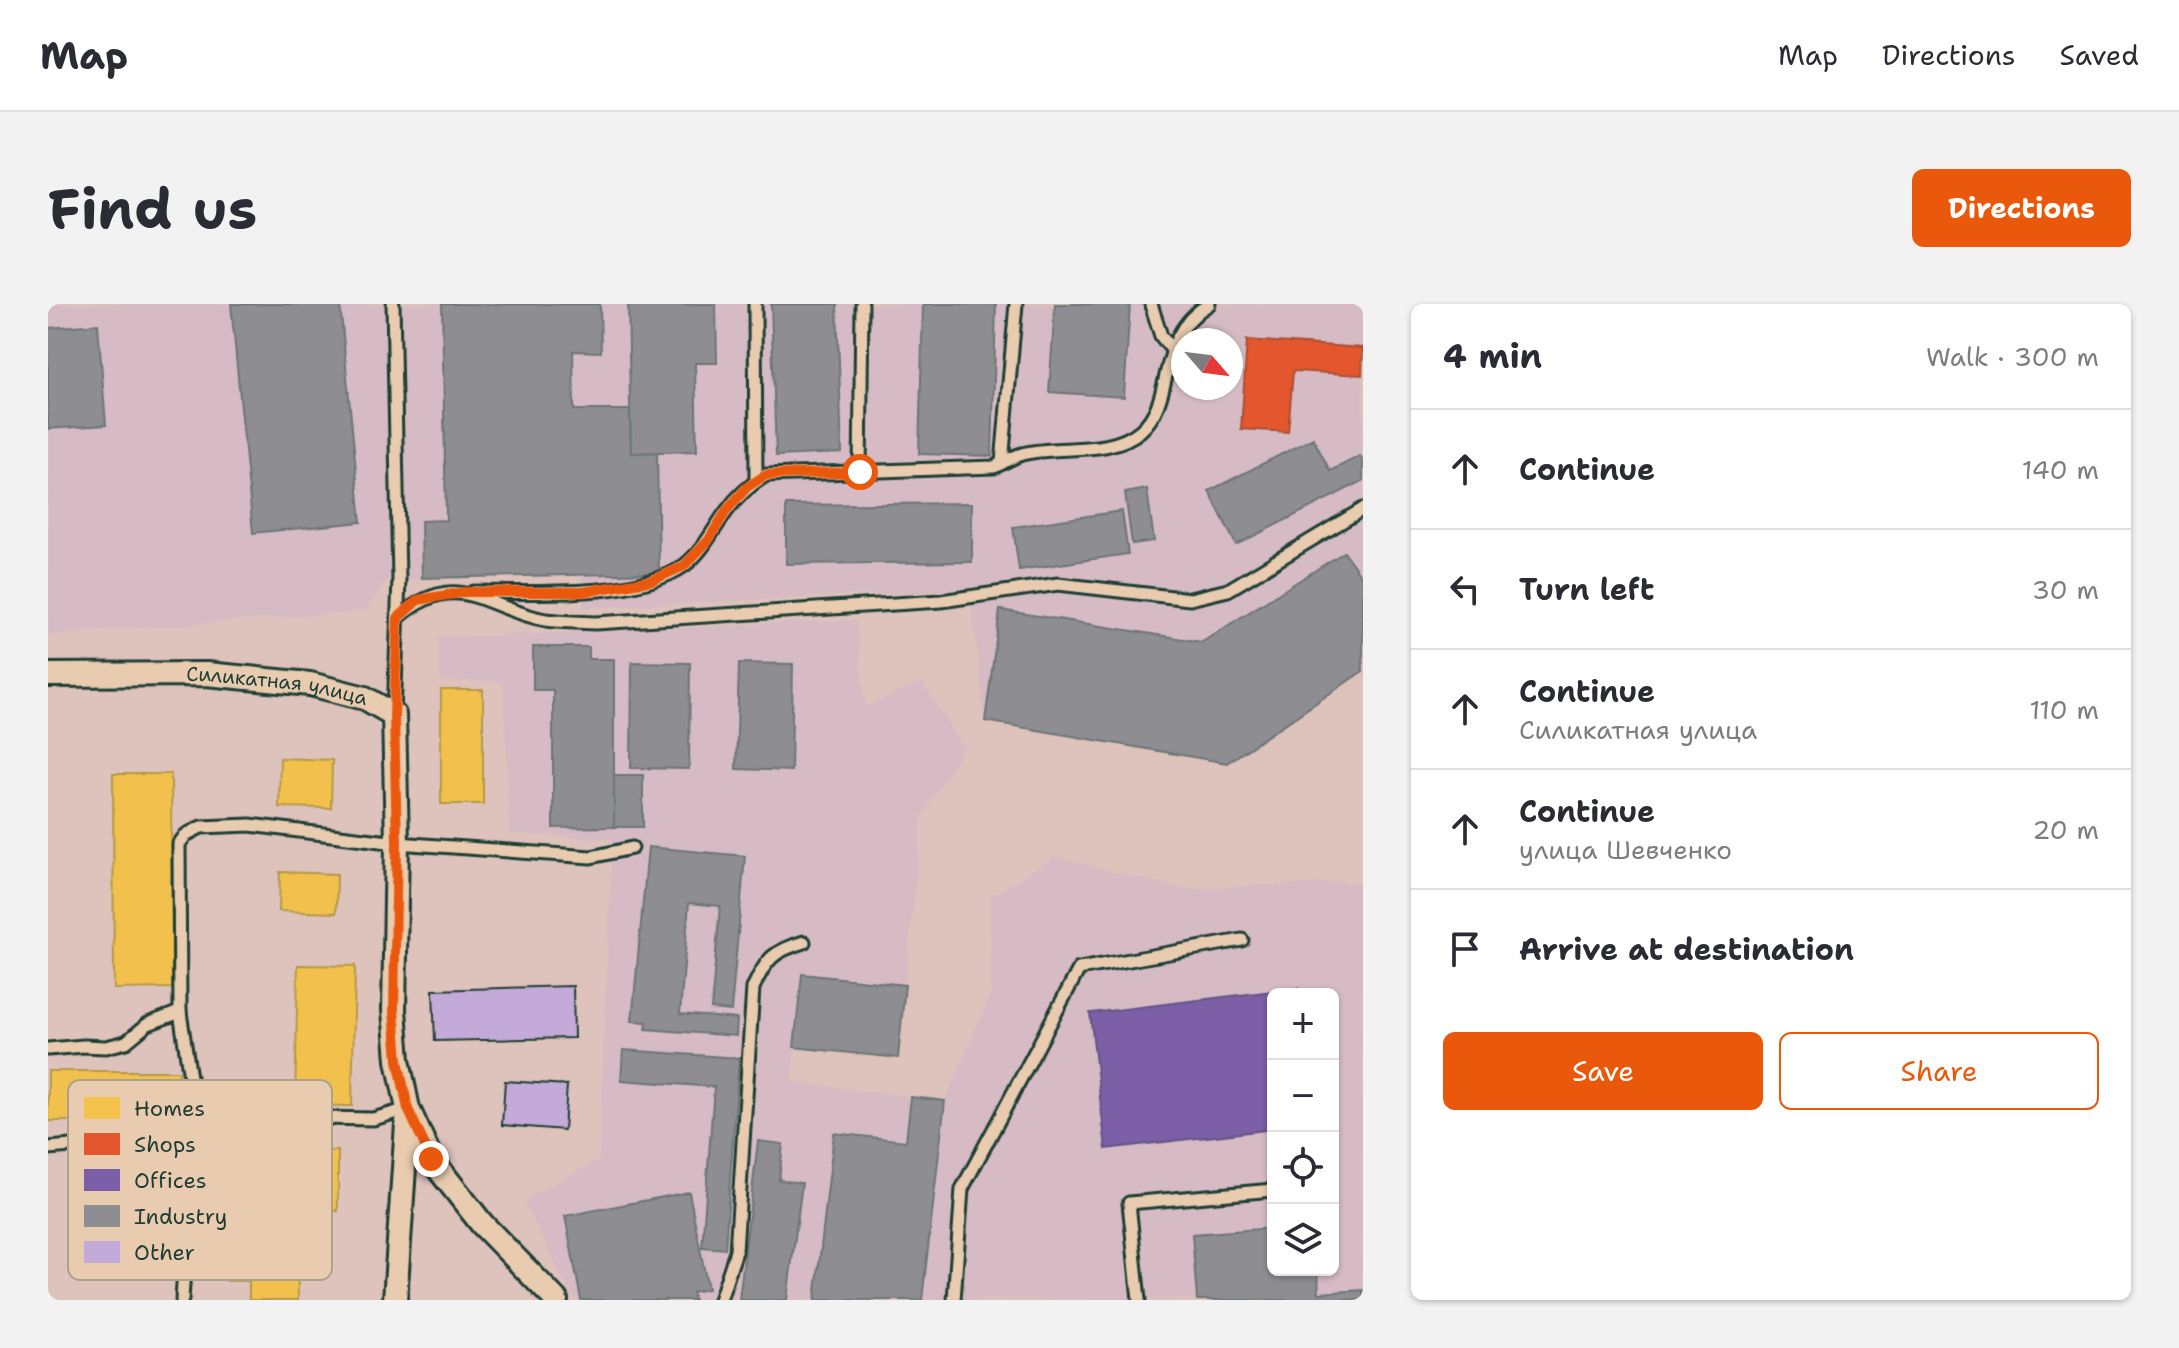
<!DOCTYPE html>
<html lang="en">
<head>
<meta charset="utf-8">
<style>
  :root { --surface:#fff; --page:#f2f2f3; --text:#2b2b33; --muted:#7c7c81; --line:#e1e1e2; --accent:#ea580c }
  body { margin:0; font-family:"Shantell Sans",sans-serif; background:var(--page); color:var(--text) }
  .controls { position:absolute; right:24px; bottom:24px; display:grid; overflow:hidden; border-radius:12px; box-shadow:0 2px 6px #0004 }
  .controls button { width:72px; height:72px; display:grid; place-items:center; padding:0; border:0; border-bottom:2px solid var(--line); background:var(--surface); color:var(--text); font:40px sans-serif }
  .compass { position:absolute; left:1123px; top:24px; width:72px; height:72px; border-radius:50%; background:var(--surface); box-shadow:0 2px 6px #0004; rotate:118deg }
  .stop { position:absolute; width:24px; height:24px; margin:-18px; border:6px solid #ea580c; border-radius:50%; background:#fff }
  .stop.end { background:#ea580c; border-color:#fff; box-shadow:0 2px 8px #0008 }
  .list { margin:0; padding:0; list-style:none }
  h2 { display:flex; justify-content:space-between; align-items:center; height:104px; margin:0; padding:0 32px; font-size:34px }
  h2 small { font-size:26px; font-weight:400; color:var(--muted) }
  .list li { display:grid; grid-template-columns:52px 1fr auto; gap:24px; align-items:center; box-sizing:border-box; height:120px; padding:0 32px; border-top:2px solid var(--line) }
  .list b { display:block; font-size:30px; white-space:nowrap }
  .list p { margin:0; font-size:26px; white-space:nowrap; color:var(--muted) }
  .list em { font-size:26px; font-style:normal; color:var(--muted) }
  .actions { display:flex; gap:16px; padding:24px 32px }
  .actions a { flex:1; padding:18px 0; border:2px solid var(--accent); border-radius:12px; text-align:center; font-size:28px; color:var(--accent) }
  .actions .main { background:var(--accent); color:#fff }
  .icon { flex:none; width:44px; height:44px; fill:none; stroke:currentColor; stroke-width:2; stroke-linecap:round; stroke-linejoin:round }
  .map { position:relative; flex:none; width:1315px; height:996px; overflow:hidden; border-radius:12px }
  header { display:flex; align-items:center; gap:48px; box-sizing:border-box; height:112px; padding:0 40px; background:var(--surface); border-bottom:2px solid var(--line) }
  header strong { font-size:38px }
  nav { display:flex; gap:44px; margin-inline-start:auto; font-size:28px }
  .intro { display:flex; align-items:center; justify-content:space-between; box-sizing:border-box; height:192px; padding:0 48px }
  h1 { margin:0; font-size:56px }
  .button { padding:20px 36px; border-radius:12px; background:var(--accent); color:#fff; font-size:28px; font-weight:700 }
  main { display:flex; gap:48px; padding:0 48px }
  aside { flex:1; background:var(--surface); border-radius:12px; box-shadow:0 2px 6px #0004 }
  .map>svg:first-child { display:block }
  .built { fill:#d6bbc4; fill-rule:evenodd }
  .homes { fill:#f2c14e; stroke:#b39946; stroke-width:2 }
  .shops { fill:#e4572e; stroke:#a94f30; stroke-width:2 }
  .offices { fill:#7b5ea7; stroke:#5f5484; stroke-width:2 }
  .industry { fill:#8d8d92; stroke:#6c7576; stroke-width:2 }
  .building { fill:#c4aad8; stroke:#1f3d34; stroke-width:2 }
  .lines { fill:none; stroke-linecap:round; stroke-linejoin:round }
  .lane-casing { stroke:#1f3d34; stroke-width:17 }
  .street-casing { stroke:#1f3d34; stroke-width:28 }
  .lane { stroke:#e9ccb0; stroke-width:11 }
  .street { stroke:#e9ccb0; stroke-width:22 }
  .route { stroke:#ea580c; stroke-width:10 }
  .labels { text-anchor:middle; stroke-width:8; stroke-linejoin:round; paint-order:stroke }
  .street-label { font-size:20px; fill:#1f3d34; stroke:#e9ccb0 }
  .key { fill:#e9ccb0; stroke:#aca18b; stroke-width:2 }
  .key-label { font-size:22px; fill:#1f3d34 }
</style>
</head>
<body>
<header>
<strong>Map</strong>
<nav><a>Map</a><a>Directions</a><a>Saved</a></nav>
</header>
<div class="intro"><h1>Find us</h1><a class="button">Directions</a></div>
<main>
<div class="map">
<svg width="1315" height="996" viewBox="0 0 1315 996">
  <rect width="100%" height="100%" fill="#dec2bc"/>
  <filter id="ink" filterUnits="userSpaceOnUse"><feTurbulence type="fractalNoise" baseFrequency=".0125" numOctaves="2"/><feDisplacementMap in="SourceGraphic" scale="16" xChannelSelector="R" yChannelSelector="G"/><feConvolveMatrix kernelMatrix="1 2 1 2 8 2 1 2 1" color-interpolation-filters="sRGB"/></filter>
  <g filter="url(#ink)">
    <g class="built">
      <path d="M0 0H1315V367L1179 459 937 417 922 286 535 304 534 271 351 275 337 277 318 307 0 331ZM1135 36H1183V84H1135Z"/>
      <path d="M807 316 818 403 874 378 916 443 874 512 850 754 747 743 744 778 897 797 943 689 942 593 1007 553 1135 585 1295 578 1315 580V996H526L475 896 551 856 564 535 462 530 455 378 392 377 390 334ZM1225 690H1285V966H1225Z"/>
    </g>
    <g class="homes">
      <rect x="393" y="386" width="42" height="114"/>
      <path d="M232 454 284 456 283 504 231 503Z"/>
      <path d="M65 470H123L124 684 66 685Z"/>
      <path d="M232 568 289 570 288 609 231 607Z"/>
      <path d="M250 661 307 662 304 802 247 801Z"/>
      <rect x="0" y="767" width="131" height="50"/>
      <rect x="245" y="847" width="45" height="60"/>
      <path d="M249 941 250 996H201V977H179V942Z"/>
    </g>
    <path class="shops" d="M1199 36 1315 44 1314 71 1245 67 1240 128 1193 125Z"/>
    <path class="offices" d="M1250 684 1251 690H1225V825L1058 845 1042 709Z"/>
    <g class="industry">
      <path d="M183 0H292L313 218 205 229Z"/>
      <path d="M394 0H552L553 48 525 47 526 106H582L583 149 609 148 611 269 374 274 373 217 398 216Z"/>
      <path d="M580 0H668L669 59H647L649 147 583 149Z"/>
      <path d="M723 0H789L794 149 728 152Z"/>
      <path d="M875 0H948L944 152 871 150Z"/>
      <path d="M1007 0H1082L1076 93 1001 88Z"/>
      <path d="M50 20 58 121 0 125V24Z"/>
      <path d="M1265 134 1282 167 1312 152 1315 158V177L1188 241 1161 187Z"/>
      <path d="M1099 185 1106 237 1084 240 1077 189Z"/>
      <path d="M924 199V258L738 260V201Z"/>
      <path d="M1074 207 1080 250 971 266 965 223Z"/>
      <path d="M1296 248 1315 275V367L1179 459 937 417 952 306 1154 338Z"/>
      <path d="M485 343H541V355H566V523L505 524V386H485Z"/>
      <path d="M584 358 642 359 641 465 583 464Z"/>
      <path d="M691 359 745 360 743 467 688 465Z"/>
      <rect x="566" y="471" width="29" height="52"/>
      <path d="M600 543 697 552 683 707 663 705 672 602 641 599 632 710 689 715 688 732 598 725 599 718 584 717Z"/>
      <path d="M754 670 857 681 850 754 746 743Z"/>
      <path d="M575 746 691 754 677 945 654 943 666 783 573 776Z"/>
      <path d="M863 793 897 797 874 996H767L786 829 858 837Z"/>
      <path d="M710 837 735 840 731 876 754 879 739 996H691Z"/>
      <path d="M641 888 660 985 644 988 646 996H533L517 912Z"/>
      <path d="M1225 924V966H1270L1271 989 1315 986V996H1149L1144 930Z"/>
    </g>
    <g class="building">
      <path d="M525 682 526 734 387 737 385 686Z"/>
      <path d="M457 777 519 781 516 826 454 821Z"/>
    </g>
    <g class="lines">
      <g class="lane-casing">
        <g id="lane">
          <path d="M345 0 351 275 346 411"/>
          <path d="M707 0 708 177"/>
          <path d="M1103 0 1113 32 1125 47"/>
          <path d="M954 159 968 0"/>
          <path d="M812 168 814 0"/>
          <path d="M426 288C482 288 591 295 637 261 655 247 665 226 678 208 689 192 702 181 718 171L946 163C955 159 964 153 974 150 1011 140 1062 153 1093 126 1129 94 1106 33 1161 0"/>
          <path d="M350 314C410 262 437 305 498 316 514 318 531 318 548 319L893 297 1010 280 1142 295 1180 286 1315 205"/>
          <path d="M0 745 36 742 58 743 78 738 100 720 132 708"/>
          <path d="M150 826 132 708 131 540 138 531 153 523 202 521 349 539 543 553 584 544"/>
          <path d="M0 844 131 833 169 820 221 813 325 815 360 805"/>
          <path d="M134 996 136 965"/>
          <path d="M672 996 688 947 705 684C718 655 725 647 756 638"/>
          <path d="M906 996 914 885 1031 665 1194 636"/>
          <path d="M1091 996 1081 899 1225 886"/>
        </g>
      </g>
      <g class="street-casing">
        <g id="street">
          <path id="s1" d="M0 371 158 370 262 380 317 394 346 411 349 539 346 706 350 756 360 805 347 996"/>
          <path d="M362 809 383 855 434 920 508 996"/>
        </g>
      </g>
      <use href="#lane" class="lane"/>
      <use href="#street" class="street"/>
    </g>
  </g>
  <g class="lines" filter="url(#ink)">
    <path class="route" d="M383 855 360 805 350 756 346 706 349 539 346 411 350 314 370 296 417 288H535L605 276 636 262 660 237 679 206 699 183 718 171 812 168"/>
  </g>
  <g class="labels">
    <g class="street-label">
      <text dy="7" stroke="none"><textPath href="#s1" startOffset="230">Силикатная улица</textPath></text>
    </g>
  </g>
  <rect x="20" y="776" width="264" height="200" rx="12" class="key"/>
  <rect x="36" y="793" width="36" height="22" fill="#f2c14e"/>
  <rect x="36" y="829" width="36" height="22" fill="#e4572e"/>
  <rect x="36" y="865" width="36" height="22" fill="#7b5ea7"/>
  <rect x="36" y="901" width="36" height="22" fill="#8d8d92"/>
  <rect x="36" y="937" width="36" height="22" fill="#c4aad8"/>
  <g class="key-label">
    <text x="86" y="812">Homes</text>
    <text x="86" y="848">Shops</text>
    <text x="86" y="884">Offices</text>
    <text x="86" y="920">Industry</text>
    <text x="86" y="956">Other</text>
  </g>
</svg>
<div class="controls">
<button>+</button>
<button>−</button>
<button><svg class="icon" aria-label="locate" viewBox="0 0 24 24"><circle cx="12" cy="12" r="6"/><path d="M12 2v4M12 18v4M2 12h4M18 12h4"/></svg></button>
<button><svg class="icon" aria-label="layers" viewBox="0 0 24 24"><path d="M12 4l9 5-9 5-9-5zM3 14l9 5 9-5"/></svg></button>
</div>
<svg class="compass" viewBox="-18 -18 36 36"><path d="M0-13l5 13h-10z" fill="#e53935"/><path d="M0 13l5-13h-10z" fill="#7c7c81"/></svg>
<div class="stop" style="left:812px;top:168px"></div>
<div class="stop end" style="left:383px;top:855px"></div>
</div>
<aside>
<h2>4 min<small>Walk · 300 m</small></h2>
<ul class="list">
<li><svg class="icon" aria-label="ahead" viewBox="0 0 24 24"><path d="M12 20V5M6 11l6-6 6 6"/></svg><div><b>Continue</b></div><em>140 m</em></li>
<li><svg class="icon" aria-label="left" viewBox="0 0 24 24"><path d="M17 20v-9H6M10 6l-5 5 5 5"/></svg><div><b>Turn left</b></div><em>30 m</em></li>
<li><svg class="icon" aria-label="ahead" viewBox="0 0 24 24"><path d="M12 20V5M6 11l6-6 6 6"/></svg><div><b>Continue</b><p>Силикатная улица</p></div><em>110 m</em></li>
<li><svg class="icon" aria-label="ahead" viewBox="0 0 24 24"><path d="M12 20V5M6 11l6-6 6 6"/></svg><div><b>Continue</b><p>улица Шевченко</p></div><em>20 m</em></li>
<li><svg class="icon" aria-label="arrive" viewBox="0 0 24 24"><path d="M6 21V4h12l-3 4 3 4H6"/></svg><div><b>Arrive at destination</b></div></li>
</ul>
<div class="actions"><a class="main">Save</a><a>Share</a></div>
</aside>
</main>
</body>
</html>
